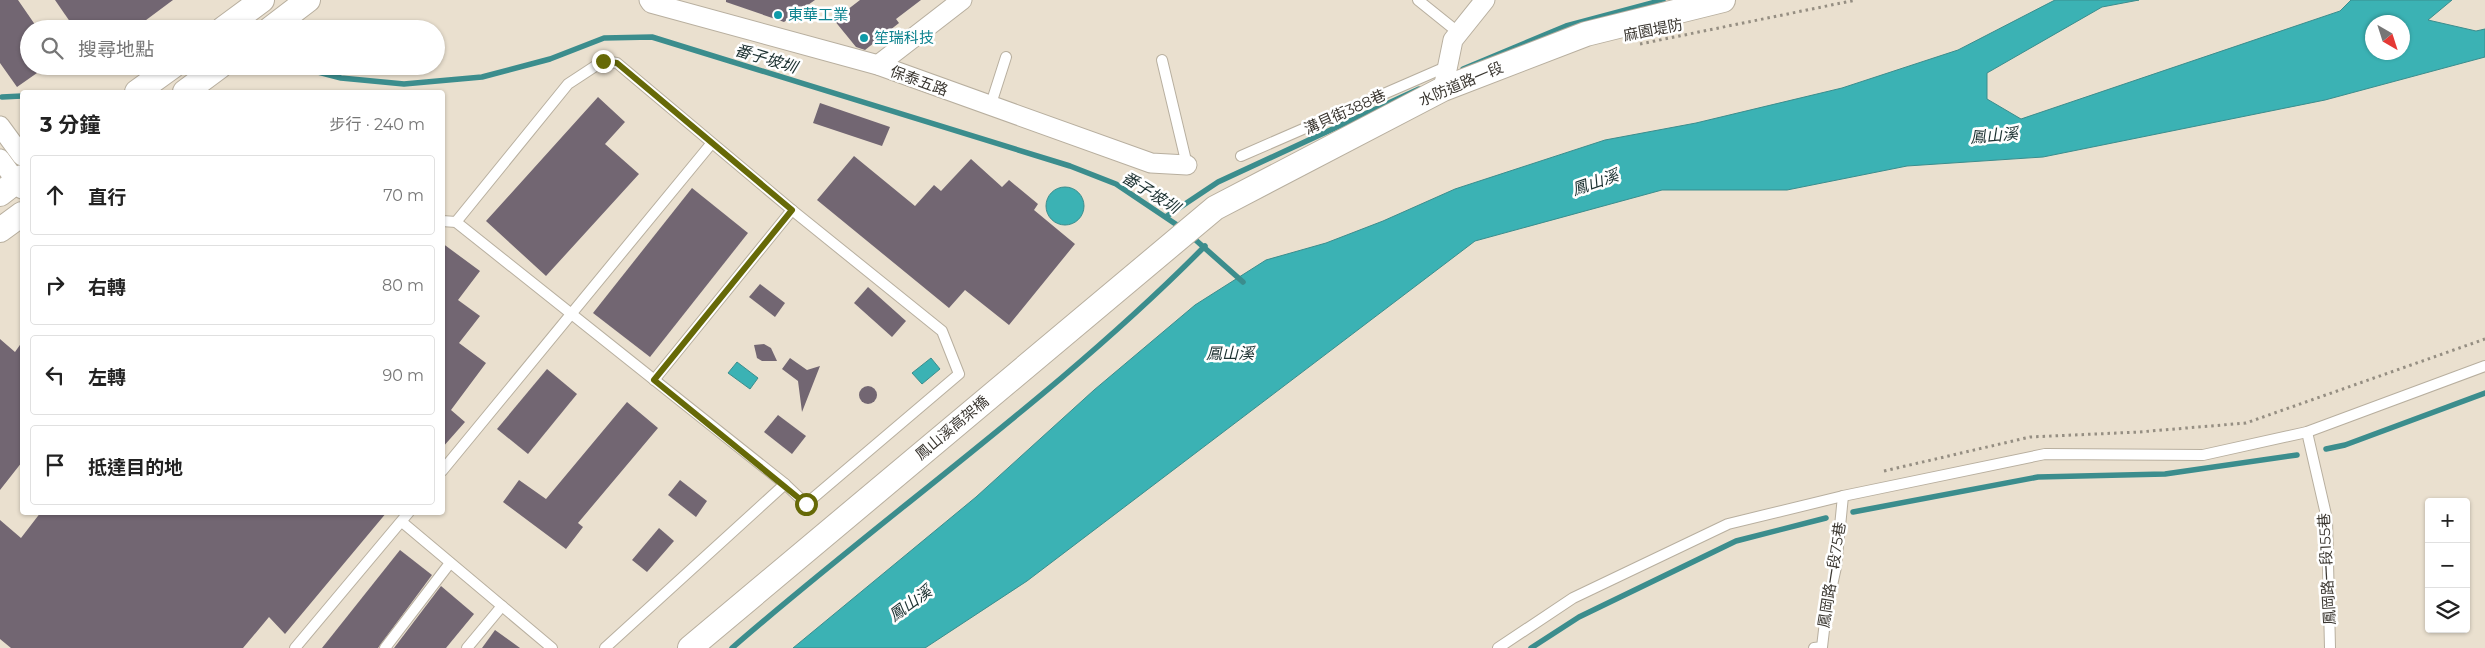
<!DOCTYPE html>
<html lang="zh-TW">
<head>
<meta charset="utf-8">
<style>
  :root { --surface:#fff; --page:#f6f6f6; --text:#222; --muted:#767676; --line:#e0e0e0 }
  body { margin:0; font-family:Montserrat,"Noto Sans TC",sans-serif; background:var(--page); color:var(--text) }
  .controls { position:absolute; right:15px; bottom:15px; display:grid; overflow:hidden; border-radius:5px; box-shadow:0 1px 4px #0004 }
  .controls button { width:45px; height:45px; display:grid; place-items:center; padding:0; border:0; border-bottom:1px solid var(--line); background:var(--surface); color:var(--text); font:25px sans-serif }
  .compass { position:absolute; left:2365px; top:15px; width:45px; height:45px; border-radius:50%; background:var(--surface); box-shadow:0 1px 4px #0004; rotate:141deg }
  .stop { position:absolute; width:15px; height:15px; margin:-11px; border:4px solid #666907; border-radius:50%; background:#fff }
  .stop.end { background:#666907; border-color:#fff; box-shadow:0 1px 5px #0008 }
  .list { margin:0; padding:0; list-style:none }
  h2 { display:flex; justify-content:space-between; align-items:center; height:65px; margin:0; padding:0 20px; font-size:21px }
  h2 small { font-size:16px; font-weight:400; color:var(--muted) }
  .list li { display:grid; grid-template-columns:32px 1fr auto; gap:15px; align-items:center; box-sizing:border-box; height:80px; margin:0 10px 10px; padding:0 10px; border:1px solid var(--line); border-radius:5px }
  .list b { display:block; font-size:19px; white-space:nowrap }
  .list em { font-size:16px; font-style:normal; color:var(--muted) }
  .icon { flex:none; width:28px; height:28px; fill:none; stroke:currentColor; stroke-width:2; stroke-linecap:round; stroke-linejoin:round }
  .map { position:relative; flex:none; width:2485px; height:648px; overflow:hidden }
  .search { position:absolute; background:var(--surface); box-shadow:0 1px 4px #0004; left:20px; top:20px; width:425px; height:55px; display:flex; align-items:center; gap:12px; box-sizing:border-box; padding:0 18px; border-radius:28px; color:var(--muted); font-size:19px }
  .panel { position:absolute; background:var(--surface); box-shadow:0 1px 4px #0004; left:20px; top:90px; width:425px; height:425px; border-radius:5px }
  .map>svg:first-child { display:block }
  .water { fill:#3bb2b4; stroke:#3b8d8d; fill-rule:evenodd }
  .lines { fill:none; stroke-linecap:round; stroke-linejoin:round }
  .stream { stroke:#3b8d8d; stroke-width:5.5 }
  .building { fill:#726672 }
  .service-casing { stroke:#b8af9f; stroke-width:12 }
  .minor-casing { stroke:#b8af9f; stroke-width:21 }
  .tertiary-casing { stroke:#b8af9f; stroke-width:26 }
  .path { stroke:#958e82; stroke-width:3; stroke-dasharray:2.5 4; stroke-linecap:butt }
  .service { stroke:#fff; stroke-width:10 }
  .minor { stroke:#fff; stroke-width:19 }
  .tertiary { stroke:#fff; stroke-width:24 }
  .route { stroke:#666907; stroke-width:6 }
  .culture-dot { fill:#0f9aa8; stroke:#fff; stroke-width:2 }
  .labels { text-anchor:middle; stroke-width:5; stroke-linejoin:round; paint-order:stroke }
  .culture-label { font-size:15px; fill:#0d838f; stroke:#fff; text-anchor:start }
  .street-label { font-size:15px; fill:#3b3731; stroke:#fff }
  .water-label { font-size:16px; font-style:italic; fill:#1d3232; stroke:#fff }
</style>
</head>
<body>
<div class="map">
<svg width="2485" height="648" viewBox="0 0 2485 648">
  <rect width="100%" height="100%" fill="#eae0cf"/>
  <g class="water">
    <path d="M2055 0H2139L2102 7 1987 73V99L2021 119 2340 11 2351 0H2452L2428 20 2476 31 2485 29V57L2325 100 2043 157 1907 166 1787 190H1662L1475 241 1027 581 925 648H793L976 497 1094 390 1195 305 1266 260 1326 243 1383 221 1455 189 1605 140 1696 123 1842 88 1958 50ZM2402 22V52H2372V22Z"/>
    <circle cx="1065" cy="206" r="19"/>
    <path d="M931 358 940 369 922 384 912 373Z"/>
    <path d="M737 362 758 378 750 389 728 373Z"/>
  </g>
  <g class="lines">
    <g class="stream">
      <path d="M295 66 341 78 404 84 482 77 550 59 604 38 652 37 1070 166 1116 184 1183 229"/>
      <path d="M1463 69 1566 26 1663 0"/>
      <path d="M2 97 22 96"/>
      <path d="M1167 216 1218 182 1419 89"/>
      <path d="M1190 235 1243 282"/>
      <path d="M2326 449 2345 445 2485 393"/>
      <path d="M1853 512 2038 477 2165 474 2297 455"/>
      <path d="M732 648C887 513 1060 393 1205 246"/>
      <path d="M1531 648 1579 617 1736 541 1826 518"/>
    </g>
  </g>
  <g class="building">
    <path d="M0 0H18L38 29H29V66H47L17 87 0 63Z"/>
    <path d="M55 0H173L134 29H75Z"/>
    <path d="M726 0H815L784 22 726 2Z"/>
    <path d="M860 0H921L896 19 899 23 865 50 856 47 834 20Z"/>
    <path d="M598 97 625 122 605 144 639 174 546 276 486 221Z"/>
    <path d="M820 103 890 127 882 146 813 123Z"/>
    <path d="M854 156 915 206 934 185 941 191 971 159 1002 187 1009 180 1038 204 1034 210 1075 244 1009 325 965 290 949 308 817 200Z"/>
    <path d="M692 188 748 233 650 357 593 313Z"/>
    <path d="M442 243 480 271 458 300 480 316 459 343 486 363 451 410 465 422 442 448Z"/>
    <path d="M760 284 785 303 775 317 749 297Z"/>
    <path d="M868 287 906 321 892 337 854 303Z"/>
    <path d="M0 339 15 352 22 342V462L0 490Z"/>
    <path d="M764 344 771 348 777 361H762L757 358 754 345Z"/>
    <path d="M790 358 807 370 820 366 802 412 798 381 782 369Z"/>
    <path d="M547 369 577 394 528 454 497 429Z"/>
    <circle cx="868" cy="395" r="9"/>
    <path d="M627 402 658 428 578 523 583 527 566 549 503 502 519 480 546 499Z"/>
    <path d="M778 415 806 436 792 454 764 432Z"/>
    <path d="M680 480 707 501 696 517 668 495Z"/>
    <path d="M41 512H387L285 634 269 617 243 648H11L0 639V520L21 538Z"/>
    <path d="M659 528 674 541 647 572 632 560Z"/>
    <path d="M400 550 432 575 378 648H322Z"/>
    <path d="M441 586 474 614 446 648H394Z"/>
    <path d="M495 630 520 648H482Z"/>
  </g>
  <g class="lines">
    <g class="service-casing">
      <g id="service">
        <path d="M1418 0 1459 33"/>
        <path d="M1162 60 1187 165"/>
        <path d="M990 107 1006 57"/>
        <path d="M1241 156 1448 66"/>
        <path d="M442 221 456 222 785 484"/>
        <path d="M456 222 568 84 603 61 617 63 792 210 942 331 959 374 806 504 785 484 605 648"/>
        <path d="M654 380 792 210"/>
        <path d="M2307 432 2327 519 2330 648"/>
        <path d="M442 471 711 144"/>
        <path d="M402 522 552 648"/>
        <path d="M295 648 409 512"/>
        <path d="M385 648 450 563"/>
        <path d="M467 648 502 606"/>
        <path d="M1498 648 1573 598 1728 524 1843 496 2045 454 2203 455 2307 432 2485 366"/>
        <path d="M1814 648 1822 647 1826 613 1836 567 1843 496"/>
      </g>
    </g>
    <g class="minor-casing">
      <g id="minor">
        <path d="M649 0 651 3 878 65 1151 163 1187 165"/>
        <path d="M878 65 962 0"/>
        <path d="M1443 89 1453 40 1485 0"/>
        <path d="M0 126 22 156"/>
        <path d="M0 159 22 189"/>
      </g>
    </g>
    <g class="tertiary-casing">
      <g id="tertiary">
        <path d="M223 29 262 0"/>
        <path d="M270 29 308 0"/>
        <path d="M137 92 173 66"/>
        <path d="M185 92 220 66"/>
        <path d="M0 194 22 177"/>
        <path d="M0 230 22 214"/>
        <path d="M690 648 1215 208 1443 89 1586 34 1723 0"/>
      </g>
    </g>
    <g class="path">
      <path d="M1640 44 1856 0"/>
      <path d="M1884 471 2030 437 2139 432 2246 423 2485 339"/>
    </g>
    <use href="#service" class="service"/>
    <use href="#minor" class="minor"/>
    <use href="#tertiary" class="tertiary"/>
  </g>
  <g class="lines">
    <path class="route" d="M603 61 617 63 792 210 654 380 806 504"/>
  </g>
  <g class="culture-dot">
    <circle cx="778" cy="15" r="5"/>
    <circle cx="864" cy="38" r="5"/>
  </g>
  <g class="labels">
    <g class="culture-label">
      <text x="788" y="20">東華工業</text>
      <text x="874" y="43">笙瑞科技</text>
    </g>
    <g class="street-label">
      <text transform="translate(1653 30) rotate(-11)" y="5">麻園堤防</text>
      <text transform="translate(919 81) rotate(20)" y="5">保泰五路</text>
      <text transform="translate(1461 84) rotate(-23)" y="5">水防道路一段</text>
      <text transform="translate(1345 112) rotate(-24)" y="5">溝貝街388巷</text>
      <text transform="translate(952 428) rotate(-40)" y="5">鳳山溪高架橋</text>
      <text transform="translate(2327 569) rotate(-93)" y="5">鳳岡路一段155巷</text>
      <text transform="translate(1832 575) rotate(-81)" y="5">鳳岡路一段75巷</text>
    </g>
    <g class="water-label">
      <text transform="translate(766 58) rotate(17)" y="6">番子坡圳</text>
      <text transform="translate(1994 135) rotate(-5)" y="6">鳳山溪</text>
      <text transform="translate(1595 182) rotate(-19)" y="6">鳳山溪</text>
      <text transform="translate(1151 192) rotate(32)" y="6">番子坡圳</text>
      <text x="1230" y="359">鳳山溪</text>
      <text transform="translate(910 603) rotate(-36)" y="6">鳳山溪</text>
    </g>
  </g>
</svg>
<div class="controls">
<button>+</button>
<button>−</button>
<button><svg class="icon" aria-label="layers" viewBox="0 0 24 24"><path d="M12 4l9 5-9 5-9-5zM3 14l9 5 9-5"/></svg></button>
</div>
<svg class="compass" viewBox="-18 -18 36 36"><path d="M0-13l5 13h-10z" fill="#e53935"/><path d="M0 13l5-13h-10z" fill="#767676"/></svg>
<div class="stop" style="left:806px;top:504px"></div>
<div class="stop end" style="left:603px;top:61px"></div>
<div class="search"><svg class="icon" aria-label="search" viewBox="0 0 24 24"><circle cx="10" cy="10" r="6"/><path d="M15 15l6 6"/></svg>搜尋地點</div>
<section class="panel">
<h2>3 分鐘<small>步行 · 240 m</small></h2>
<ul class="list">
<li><svg class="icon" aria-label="ahead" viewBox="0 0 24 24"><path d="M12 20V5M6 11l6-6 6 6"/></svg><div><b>直行</b></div><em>70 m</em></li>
<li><svg class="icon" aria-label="right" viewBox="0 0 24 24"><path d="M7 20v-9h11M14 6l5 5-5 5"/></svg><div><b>右轉</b></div><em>80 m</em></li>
<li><svg class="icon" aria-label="left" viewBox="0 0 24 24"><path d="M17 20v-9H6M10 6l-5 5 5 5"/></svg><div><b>左轉</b></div><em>90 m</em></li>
<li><svg class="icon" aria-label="arrive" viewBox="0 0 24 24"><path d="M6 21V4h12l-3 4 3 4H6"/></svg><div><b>抵達目的地</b></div></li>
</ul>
</section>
</div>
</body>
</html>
